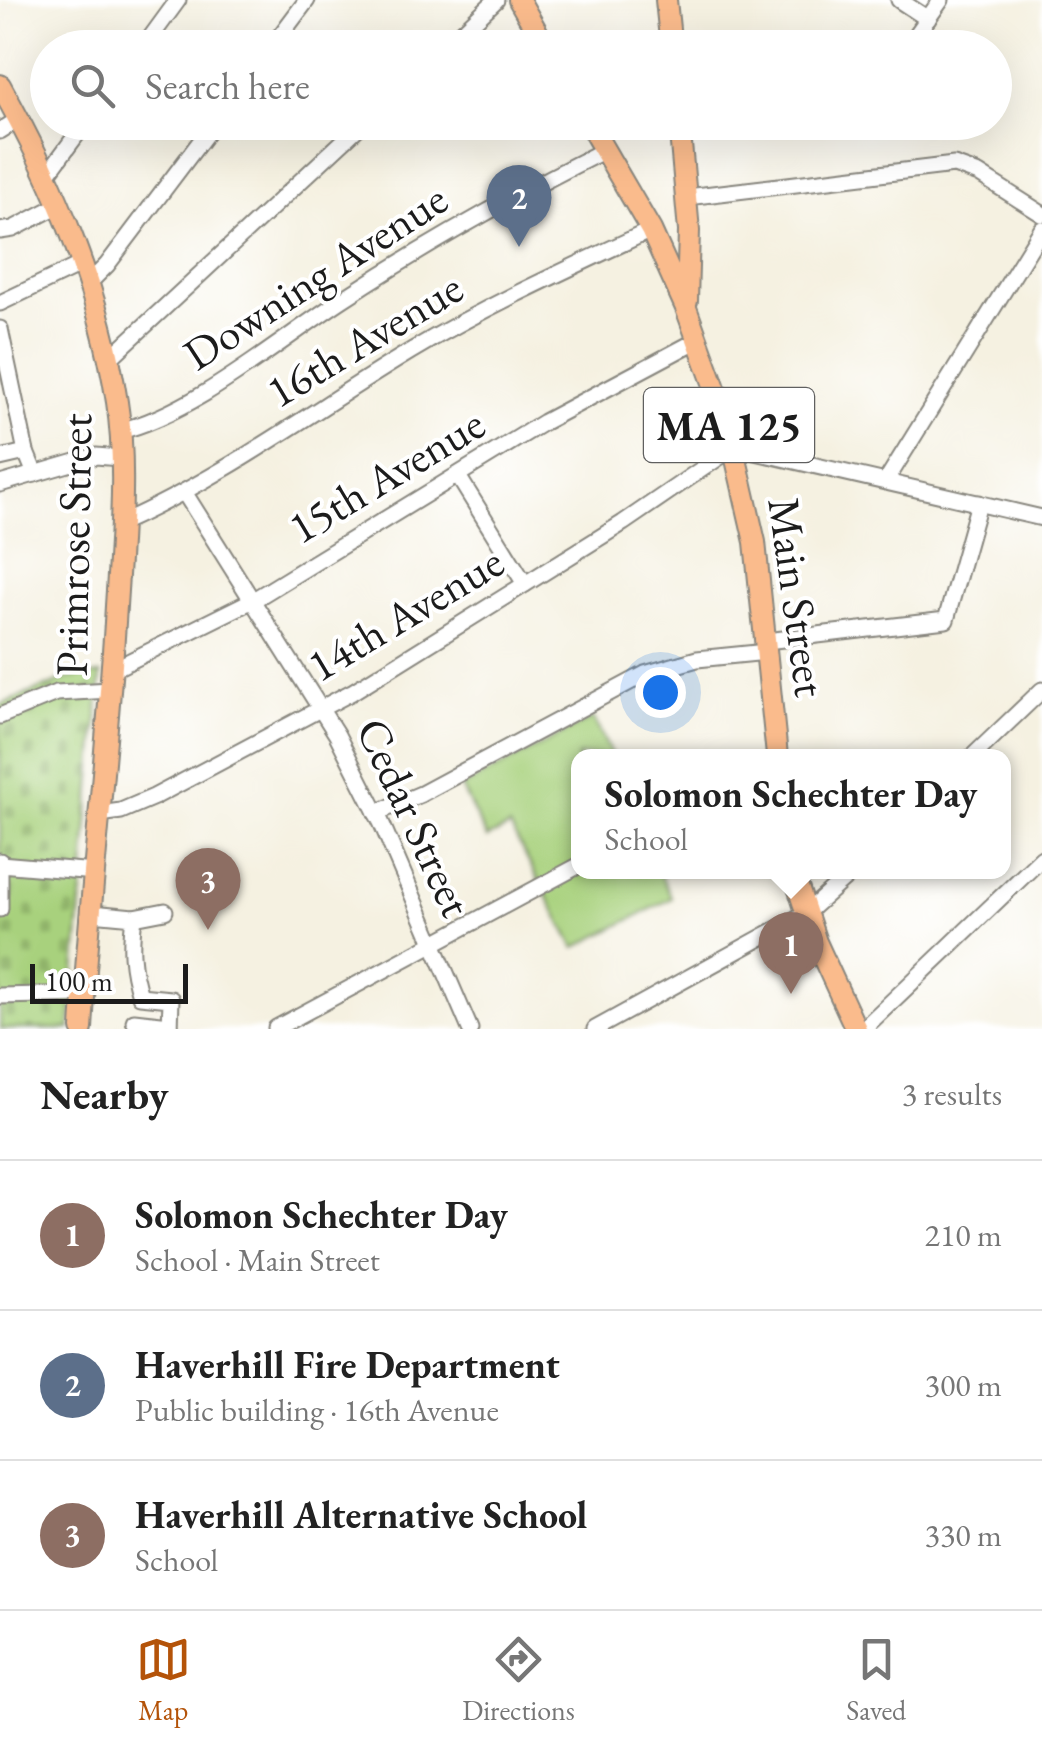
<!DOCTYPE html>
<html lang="en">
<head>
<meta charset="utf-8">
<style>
  :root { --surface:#fff; --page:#f2f2f2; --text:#222; --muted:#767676; --line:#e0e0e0; --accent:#b45309 }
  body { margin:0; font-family:"EB Garamond",serif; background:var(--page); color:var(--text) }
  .scale { position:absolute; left:30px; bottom:25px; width:158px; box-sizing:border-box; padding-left:10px; border:5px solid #1c1c1c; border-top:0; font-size:28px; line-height:35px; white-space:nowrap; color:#1c1c1c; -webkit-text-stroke:8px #fff; paint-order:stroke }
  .you { position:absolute; left:660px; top:692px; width:35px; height:35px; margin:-25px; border:8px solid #fff; border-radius:50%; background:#1a73e8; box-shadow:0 0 0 15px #1a73e833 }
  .badge { display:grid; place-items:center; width:65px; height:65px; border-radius:50%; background:var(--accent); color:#fff; font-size:32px; font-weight:700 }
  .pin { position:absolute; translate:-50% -82px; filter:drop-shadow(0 2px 5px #0008) }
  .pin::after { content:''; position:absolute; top:52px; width:35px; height:30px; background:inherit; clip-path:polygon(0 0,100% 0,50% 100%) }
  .popup { position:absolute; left:571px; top:749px; width:440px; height:130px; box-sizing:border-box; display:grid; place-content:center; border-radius:20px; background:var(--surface); filter:drop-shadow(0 2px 8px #0005); font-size:32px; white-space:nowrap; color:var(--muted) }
  .popup b { font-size:38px; color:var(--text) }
  .popup::after { content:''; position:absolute; left:50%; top:100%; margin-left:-20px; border:20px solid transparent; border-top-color:var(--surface) }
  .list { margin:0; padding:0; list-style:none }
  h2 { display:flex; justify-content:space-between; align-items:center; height:130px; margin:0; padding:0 40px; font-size:42px }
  h2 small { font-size:32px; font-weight:400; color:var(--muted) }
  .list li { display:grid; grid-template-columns:65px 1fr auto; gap:30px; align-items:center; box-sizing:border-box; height:150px; padding:0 40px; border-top:2px solid var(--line) }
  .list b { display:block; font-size:38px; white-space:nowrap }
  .list p { margin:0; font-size:32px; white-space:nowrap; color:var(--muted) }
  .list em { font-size:32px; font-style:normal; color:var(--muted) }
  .icon { flex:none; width:55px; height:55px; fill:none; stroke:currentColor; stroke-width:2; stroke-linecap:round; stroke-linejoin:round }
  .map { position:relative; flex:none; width:1042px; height:1029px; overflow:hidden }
  .search { position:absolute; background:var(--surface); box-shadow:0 10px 40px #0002; left:30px; right:30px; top:30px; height:110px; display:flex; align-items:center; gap:25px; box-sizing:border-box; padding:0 35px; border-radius:55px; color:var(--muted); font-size:38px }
  .sheet { height:580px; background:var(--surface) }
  nav { display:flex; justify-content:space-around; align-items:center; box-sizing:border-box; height:140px; border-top:2px solid var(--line); background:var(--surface); font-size:28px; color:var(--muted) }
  nav a { display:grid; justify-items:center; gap:5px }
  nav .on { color:var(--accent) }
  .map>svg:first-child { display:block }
  .cemetery { fill:url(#cemetery-stones); stroke:#62764c; stroke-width:2.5 }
  .park { fill:#a8d17d; stroke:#62764c; stroke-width:2.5 }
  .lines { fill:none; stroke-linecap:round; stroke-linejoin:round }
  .minor-casing { stroke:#88867e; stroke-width:19 }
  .major-casing { stroke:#88867e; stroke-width:24 }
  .minor { stroke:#fff; stroke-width:15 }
  .major { stroke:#fabb8c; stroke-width:20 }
  .labels { text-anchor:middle; stroke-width:8; stroke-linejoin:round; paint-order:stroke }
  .shield { fill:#fff; stroke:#606060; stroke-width:2.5 }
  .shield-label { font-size:42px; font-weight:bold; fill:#1c1c1c }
  .street-label { font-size:45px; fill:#1c1c1c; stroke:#fff }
</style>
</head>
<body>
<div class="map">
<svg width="1042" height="1029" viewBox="0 0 1042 1029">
  <defs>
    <pattern id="cemetery-stones" width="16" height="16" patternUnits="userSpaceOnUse" patternTransform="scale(2.5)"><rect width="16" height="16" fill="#a8d17d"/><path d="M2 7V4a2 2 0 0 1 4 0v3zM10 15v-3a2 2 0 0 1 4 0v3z" fill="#90b36b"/></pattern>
  </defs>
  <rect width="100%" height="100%" fill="#fff"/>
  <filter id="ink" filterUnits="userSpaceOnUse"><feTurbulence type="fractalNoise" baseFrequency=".01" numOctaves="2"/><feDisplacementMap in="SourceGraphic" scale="20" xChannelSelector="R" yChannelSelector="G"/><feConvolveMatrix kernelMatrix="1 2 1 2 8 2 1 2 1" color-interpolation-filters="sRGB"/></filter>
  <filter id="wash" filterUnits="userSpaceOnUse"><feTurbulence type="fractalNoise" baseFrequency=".0048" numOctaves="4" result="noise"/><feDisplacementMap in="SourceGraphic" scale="40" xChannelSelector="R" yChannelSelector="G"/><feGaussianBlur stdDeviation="2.25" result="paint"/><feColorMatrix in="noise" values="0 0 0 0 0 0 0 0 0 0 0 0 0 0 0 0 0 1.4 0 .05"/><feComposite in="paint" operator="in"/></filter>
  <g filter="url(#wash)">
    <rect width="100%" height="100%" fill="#f5f1e1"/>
    <path class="cemetery" d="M101 674 70 1029H0V705L68 678Z"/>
    <path class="park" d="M593 718 612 756H578V872H659L672 898 575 948 510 827 487 838 461 787Z"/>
  </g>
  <g filter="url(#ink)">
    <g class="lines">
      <g class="minor-casing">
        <g id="minor">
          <path d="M899 0 928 19"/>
          <path d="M143 48 178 0"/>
          <path d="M271 48 307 0"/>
          <path d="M445 48 496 0"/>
          <path d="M907 48 941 0"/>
          <path d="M679 125 704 122"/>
          <path d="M0 131 19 119"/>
          <path d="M46 176 86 122"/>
          <path d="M687 197 954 165 979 174 1042 214"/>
          <path d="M0 231 13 229 59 205"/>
          <path d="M91 281 107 265 215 122"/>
          <path d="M0 303 84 263"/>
          <path d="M0 329 26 452 35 474"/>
          <path d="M109 359 364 122"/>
          <path d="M119 431C193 414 277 342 343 299 427 244 513 196 603 151"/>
          <path d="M0 458 26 452"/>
          <path d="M458 476 525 584"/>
          <path d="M886 481 1042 229"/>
          <path d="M0 484 96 456 120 458"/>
          <path d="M184 492 337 735 381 822 470 1029"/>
          <path d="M121 523C224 477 315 409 411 351 488 305 570 268 651 230"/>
          <path d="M766 641 946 620 979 503"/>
          <path d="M112 670 255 599 544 422 696 341"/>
          <path d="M0 716 56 693 111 690"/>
          <path d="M973 756 1042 690"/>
          <path d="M376 813 421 794 645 674 697 659 767 652"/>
          <path d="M100 814 121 811 154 797 352 692 623 523 734 447 1042 518"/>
          <path d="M0 861V909"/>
          <path d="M0 864 95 872"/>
          <path d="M92 913 134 917C130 947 131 967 140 996L171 999 170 1029"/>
          <path d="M134 917 165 911"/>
          <path d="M0 996 85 994"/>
          <path d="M134 1021 170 1025"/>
          <path d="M276 1028 578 866"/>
          <path d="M595 1029 806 913 852 872"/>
          <path d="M863 1029 1042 858"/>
        </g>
      </g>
      <g class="major-casing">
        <g id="major">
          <path d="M519 0 546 48"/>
          <path d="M666 0 671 48"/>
          <path d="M0 85C56 185 99 288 117 402 127 465 120 542 116 606 108 747 90 888 82 1029"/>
          <path d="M588 122 651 230 686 308 728 424 755 542 777 756"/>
          <path d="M679 122 689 231 687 301"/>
          <path d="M793 872 816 942 856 1029"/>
        </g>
      </g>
      <use href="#minor" class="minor"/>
      <use href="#major" class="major"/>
    </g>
  </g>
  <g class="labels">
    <rect class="shield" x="644" y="388" width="170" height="74" rx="8"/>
    <g class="shield-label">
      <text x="729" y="440">MA 125</text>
    </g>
    <g class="street-label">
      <text transform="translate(315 276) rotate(-33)" y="16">Downing Avenue</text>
      <text transform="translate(364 339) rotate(-31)" y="16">16th Avenue</text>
      <text transform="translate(386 475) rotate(-31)" y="16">15th Avenue</text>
      <text transform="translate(73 545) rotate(-89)" y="16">Primrose Street</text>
      <text transform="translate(798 597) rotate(82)" y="16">Main Street</text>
      <text transform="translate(405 613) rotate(-31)" y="16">14th Avenue</text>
      <text transform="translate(415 817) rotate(65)" y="16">Cedar Street</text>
    </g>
  </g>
</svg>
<div class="scale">100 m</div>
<div class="you"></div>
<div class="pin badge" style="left:791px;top:994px;background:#8d6e63">1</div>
<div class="popup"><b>Solomon Schechter Day</b>School</div>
<div class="pin badge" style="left:519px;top:247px;background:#5c6f8a">2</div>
<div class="pin badge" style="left:208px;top:930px;background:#8d6e63">3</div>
<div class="search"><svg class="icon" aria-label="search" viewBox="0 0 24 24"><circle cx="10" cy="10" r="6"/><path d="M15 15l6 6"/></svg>Search here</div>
</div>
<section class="sheet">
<h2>Nearby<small>3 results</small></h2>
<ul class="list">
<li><span class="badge" style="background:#8d6e63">1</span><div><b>Solomon Schechter Day</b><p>School · Main Street</p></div><em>210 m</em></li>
<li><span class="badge" style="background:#5c6f8a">2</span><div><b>Haverhill Fire Department</b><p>Public building · 16th Avenue</p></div><em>300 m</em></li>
<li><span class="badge" style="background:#8d6e63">3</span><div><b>Haverhill Alternative School</b><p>School</p></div><em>330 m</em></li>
</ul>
</section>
<nav>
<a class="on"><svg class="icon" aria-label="map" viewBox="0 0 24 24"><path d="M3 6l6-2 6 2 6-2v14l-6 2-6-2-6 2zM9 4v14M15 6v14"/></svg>Map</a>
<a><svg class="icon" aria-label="directions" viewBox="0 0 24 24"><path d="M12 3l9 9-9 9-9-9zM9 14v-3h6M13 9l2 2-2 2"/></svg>Directions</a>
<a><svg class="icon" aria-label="saved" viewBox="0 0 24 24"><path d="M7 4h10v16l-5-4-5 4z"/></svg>Saved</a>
</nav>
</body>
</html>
